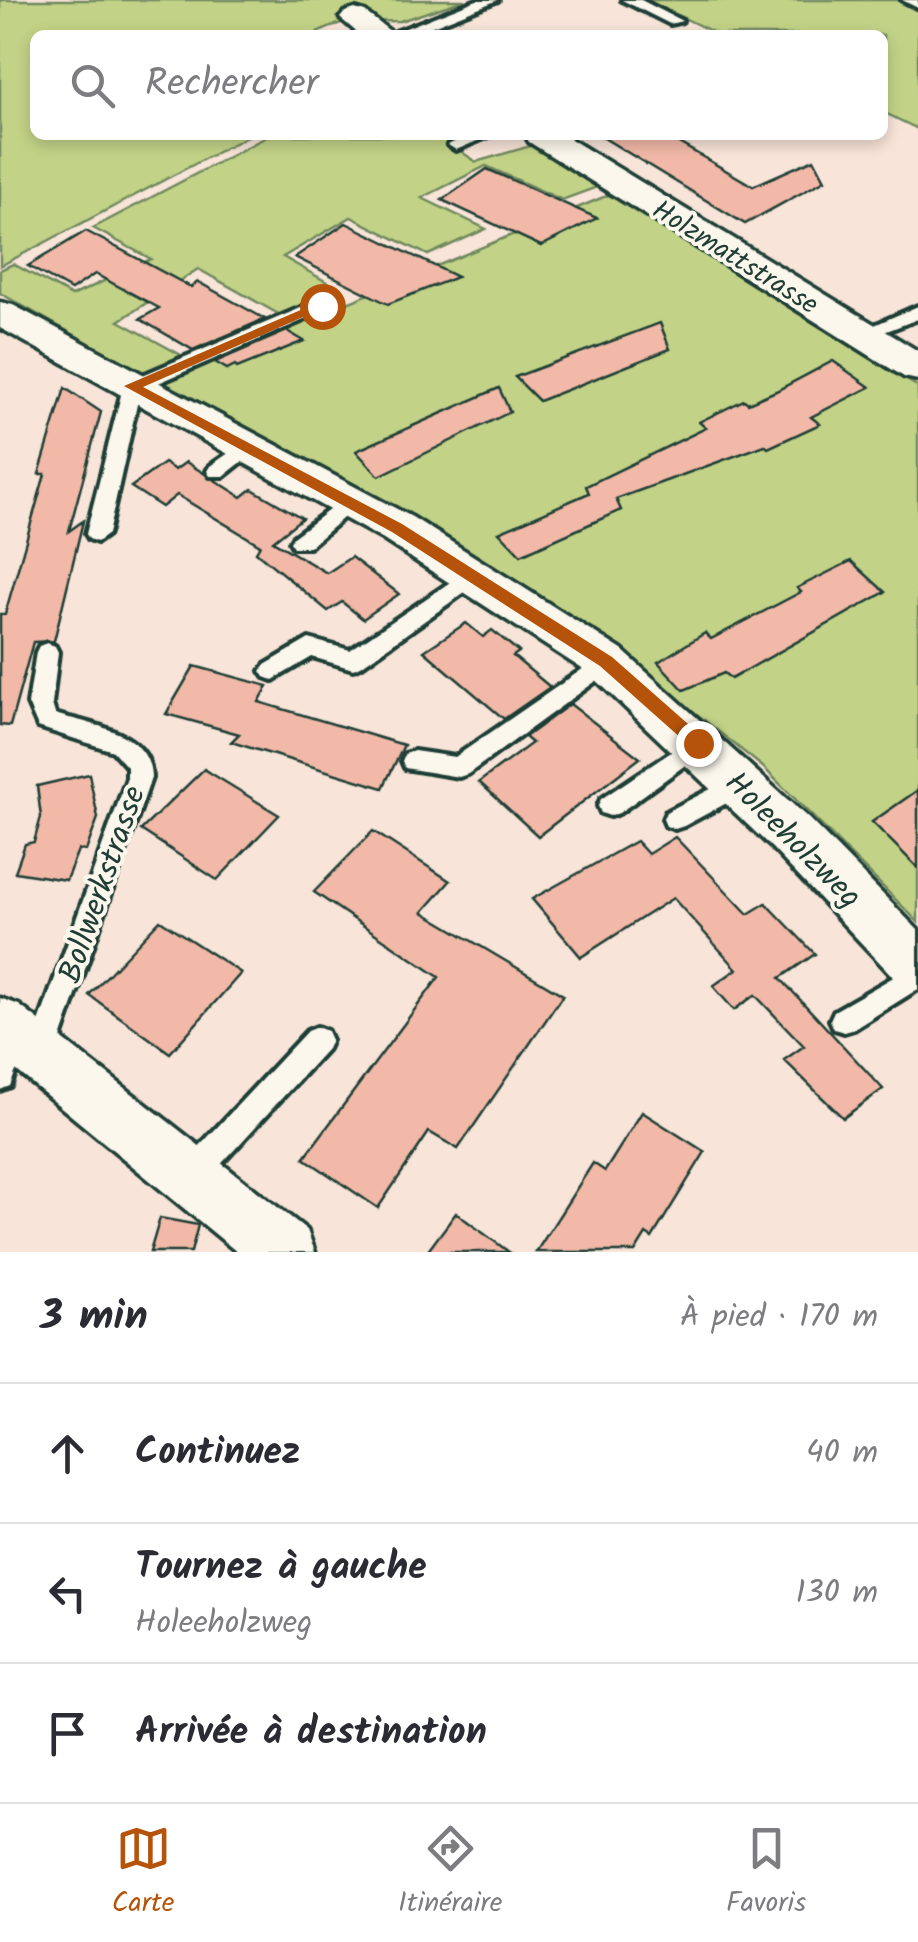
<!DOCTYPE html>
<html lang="fr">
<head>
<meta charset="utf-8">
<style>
  :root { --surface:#fff; --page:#f2f2f3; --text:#2b2b33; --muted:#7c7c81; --line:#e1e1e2; --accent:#b45309 }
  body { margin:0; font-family:Kalam,sans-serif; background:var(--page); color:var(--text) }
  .stop { position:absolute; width:30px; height:30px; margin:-22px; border:8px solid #b45309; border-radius:50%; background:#fff }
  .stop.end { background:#b45309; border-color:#fff; box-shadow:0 2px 10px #0008 }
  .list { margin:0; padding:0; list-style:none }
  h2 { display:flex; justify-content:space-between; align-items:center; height:130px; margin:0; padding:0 40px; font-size:42px }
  h2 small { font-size:32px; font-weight:400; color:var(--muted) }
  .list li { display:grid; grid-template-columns:65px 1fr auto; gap:30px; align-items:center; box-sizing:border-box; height:140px; padding:0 40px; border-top:2px solid var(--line) }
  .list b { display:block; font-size:38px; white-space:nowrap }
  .list p { margin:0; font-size:32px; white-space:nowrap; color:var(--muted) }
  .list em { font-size:32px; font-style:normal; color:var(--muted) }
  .icon { flex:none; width:55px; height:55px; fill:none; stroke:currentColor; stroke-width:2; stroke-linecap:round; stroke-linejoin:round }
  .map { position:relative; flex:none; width:918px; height:1252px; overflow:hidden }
  .search { position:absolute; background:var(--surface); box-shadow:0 5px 15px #0003; left:30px; right:30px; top:30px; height:110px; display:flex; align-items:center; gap:25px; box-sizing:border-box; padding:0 35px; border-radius:15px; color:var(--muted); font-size:38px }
  .sheet { height:550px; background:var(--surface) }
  nav { display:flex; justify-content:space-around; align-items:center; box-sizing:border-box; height:140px; border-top:2px solid var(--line); background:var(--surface); font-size:28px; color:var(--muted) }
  nav a { display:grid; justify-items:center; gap:5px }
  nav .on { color:var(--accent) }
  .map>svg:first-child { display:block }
  .green { fill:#c2d387; stroke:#70885e; stroke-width:2.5 }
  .building { fill:#f2b9a8; stroke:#1f3d34; stroke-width:2.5 }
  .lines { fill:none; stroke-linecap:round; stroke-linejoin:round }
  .lane-casing { stroke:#1f3d34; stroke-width:8 }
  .street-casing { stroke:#1f3d34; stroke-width:7 }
  .lane { fill:#fbf7ec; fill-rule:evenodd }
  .street { fill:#fbf7ec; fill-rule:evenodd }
  .route { fill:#b45309 }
  .labels { text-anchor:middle; stroke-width:8; stroke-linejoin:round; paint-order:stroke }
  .far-street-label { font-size:28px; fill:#1f3d34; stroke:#fbf7ec }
  .street-label { font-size:32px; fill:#1f3d34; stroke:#fbf7ec }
</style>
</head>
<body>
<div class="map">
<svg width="918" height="1252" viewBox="0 0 918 1252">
  <rect width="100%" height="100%" fill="#f8e4d8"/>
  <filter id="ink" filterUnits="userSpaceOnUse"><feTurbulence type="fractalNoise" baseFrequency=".01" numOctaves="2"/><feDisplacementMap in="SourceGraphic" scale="20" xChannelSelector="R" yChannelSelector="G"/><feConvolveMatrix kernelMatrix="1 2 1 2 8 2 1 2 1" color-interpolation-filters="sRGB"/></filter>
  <g filter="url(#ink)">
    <g class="green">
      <path d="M0 0H465L400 21 343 22 312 35H35V135H250L0 266Z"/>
      <path d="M647 0H918V129L883 112V35H719Z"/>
      <path d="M270 135H438L476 162 537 144 600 186 562 200 486 166 422 198 486 229 428 255 351 217 283 257 339 289 284 317 198 269 119 321 181 355 145 375 0 293V270L13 264 72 296 151 259 93 228Z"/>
      <path d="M611 194 918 387V922L764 768 578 619 156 382Z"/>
    </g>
    <g class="building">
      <path d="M599 135H665L753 186 814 159 825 180 745 224Z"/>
      <path d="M487 169 597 218 541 246 442 200Z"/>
      <path d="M346 223 457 277 388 304 295 257Z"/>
      <path d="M86 231 191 287 198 282 265 319 193 350 140 319 159 308 95 274 71 290 28 266Z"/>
      <path d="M660 323 670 349 539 401 515 377Z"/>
      <path d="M287 331 304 341 237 368 235 365 227 369 215 362Z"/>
      <path d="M833 361 870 387 811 417 820 424 768 448 765 445 616 499 621 510 521 555 499 532 589 493 586 486 706 428 699 422 744 400 748 403 776 391Z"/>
      <path d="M65 388 101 412 69 531 83 521 54 641 33 642 10 726 0 725V614H5L45 474H39Z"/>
      <path d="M499 388 510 412 379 476 356 451Z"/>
      <path d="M186 462 242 497 252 489 302 518 273 541 327 573 351 557 399 594 363 619 342 602 328 611 256 552 260 545 177 495 162 507 131 487 164 463 175 470Z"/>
      <path d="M851 561 885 592 731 679 724 673 684 690 658 662 705 633 711 639 801 592 797 588Z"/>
      <path d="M466 623 483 637 492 630 519 652 513 656 550 687 504 719 424 651Z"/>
      <path d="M194 666 268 686 259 702 404 745 383 788 231 742 239 734 166 714Z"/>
      <path d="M570 704 640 758 538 836 479 782 532 743 525 737Z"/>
      <path d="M204 769 279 815 217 880 141 830Z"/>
      <path d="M89 774 98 818 86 851 78 850 66 880 15 872 25 844 34 842 41 817 37 786Z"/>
      <path d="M918 790V868L872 822Z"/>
      <path d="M373 831 450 881 423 912 563 995 458 1149 429 1132 378 1208 304 1158 439 977 314 892Z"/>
      <path d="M675 837 748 914 766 903 815 954 780 978 883 1089 843 1118 784 1060 804 1046 755 995 734 1010 713 986 737 969 673 898 581 957 532 899 636 841 648 854Z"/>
      <path d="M160 920 241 973 170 1053 89 995Z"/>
      <path d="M642 1112 705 1152 652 1238 646 1234 635 1252H536L593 1163 605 1171Z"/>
      <path d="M456 1213 509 1252H427Z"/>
      <path d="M160 1218 198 1225 191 1252H150Z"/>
    </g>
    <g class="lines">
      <g class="lane-casing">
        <g id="lane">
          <path d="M477 0H498L410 35H388Z"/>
          <path d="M622 0H641L682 21 670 24Z"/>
          <path d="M902 0H918V8Z"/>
          <path d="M468 135H491L456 150 448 145Z"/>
          <path d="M322 299 331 305 329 309 140 391 108 534 97 542 89 539 86 534 124 383Z"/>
          <path d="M918 306V319L863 340 854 334Z"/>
          <path d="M246 441 256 448 253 453 224 476H210L207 471 210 466Z"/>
          <path d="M349 495 359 502 356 507 309 547H293L290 542 293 537Z"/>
          <path d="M471 568 482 576 479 582 361 666 353 669 312 657 273 680 265 677 261 671 265 665 309 639 350 650Z"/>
          <path d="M47 643 55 646 58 652 52 704 55 714C91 725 151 731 151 778L55 1056 51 1065 41 1069 31 1065 27 1056 127 778V767L113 751 38 727 28 704 36 652 39 646Z"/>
          <path d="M606 653 614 656 617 662 614 668 468 774 459 777 405 768 402 761 405 754 414 751 455 757Z"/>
          <path d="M698 734 706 736 710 743 706 750 619 813 610 816 601 813 598 806 601 799Z"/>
          <path d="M740 774 749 777 752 784 749 791 684 826 675 829 666 826 663 819 666 812Z"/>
          <path d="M918 963V989L854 1029 844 1032 834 1029 830 1020 834 1011Z"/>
          <path d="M16 1023 26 1027 30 1036 10 1086 0 1090V1041L6 1027Z"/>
          <path d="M317 1027 327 1031 331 1040 327 1049 201 1186 191 1190 181 1186 176 1176 181 1166 307 1031Z"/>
        </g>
      </g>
      <g class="street-casing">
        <g id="street">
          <path d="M355 9 365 12 395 35H360L340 18 345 12Z"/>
          <path d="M525 135H564L918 351V380L904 377 529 142Z"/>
          <path d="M0 302 13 305 412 517 622 650 808 818 918 930V990L899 983 772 848 590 674 382 539 0 328Z"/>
          <path d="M0 998 19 1005 307 1230 315 1252H237L0 1057Z"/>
        </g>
      </g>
      <use href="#lane" class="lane"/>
      <use href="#street" class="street"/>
    </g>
  </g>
  <path class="route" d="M317 303 328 306 143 387 402 524 612 657 704 738V748H692L600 666 392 532 124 386Z"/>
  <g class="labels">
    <g class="far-street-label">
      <text transform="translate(736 256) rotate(32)" y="10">Holzmattstrasse</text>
    </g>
    <g class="street-label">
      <text transform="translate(794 839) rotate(45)" y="11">Holeeholzweg</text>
      <text transform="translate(101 884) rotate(-71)" y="11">Bollwerkstrasse</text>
    </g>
  </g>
</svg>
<div class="stop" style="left:322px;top:306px"></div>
<div class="stop end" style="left:698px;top:743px"></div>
<div class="search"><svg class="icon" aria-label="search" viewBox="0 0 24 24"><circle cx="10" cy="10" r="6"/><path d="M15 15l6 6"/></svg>Rechercher</div>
</div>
<section class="sheet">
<h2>3 min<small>À pied · 170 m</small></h2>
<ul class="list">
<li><svg class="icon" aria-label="ahead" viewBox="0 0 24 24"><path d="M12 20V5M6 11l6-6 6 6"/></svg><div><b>Continuez</b></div><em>40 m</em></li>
<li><svg class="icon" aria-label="left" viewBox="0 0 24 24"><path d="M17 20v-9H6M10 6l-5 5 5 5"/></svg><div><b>Tournez à gauche</b><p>Holeeholzweg</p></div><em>130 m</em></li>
<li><svg class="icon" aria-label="arrive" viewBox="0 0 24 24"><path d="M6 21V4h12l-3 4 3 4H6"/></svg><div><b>Arrivée à destination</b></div></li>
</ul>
</section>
<nav>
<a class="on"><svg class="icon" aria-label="map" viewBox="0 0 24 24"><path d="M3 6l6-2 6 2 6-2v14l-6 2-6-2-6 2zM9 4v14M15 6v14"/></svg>Carte</a>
<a><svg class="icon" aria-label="directions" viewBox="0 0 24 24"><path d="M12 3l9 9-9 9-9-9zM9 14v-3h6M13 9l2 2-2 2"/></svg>Itinéraire</a>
<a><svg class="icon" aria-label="saved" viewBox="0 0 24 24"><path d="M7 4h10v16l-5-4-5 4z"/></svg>Favoris</a>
</nav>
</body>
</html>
